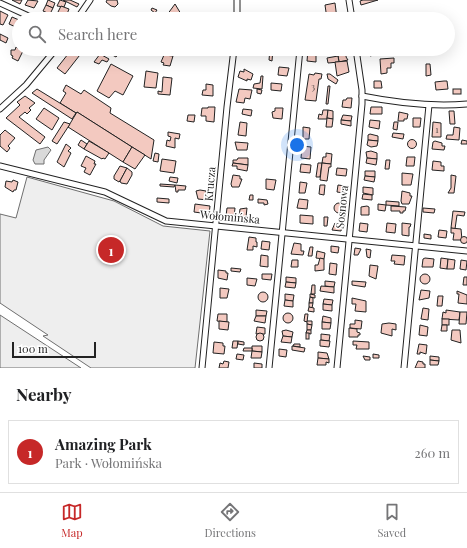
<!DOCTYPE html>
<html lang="en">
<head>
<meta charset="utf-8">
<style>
  :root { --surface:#fff; --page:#f6f6f6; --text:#202124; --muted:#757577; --line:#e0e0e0; --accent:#c62828 }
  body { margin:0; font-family:"Playfair Display",serif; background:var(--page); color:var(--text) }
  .scale { position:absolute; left:12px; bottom:10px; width:84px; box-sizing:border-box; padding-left:4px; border:2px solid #222; border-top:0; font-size:11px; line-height:14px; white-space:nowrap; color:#222; -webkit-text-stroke:3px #fff; paint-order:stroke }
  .you { position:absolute; left:297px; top:145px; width:14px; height:14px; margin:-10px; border:3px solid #fff; border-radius:50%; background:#1a73e8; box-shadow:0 0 0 6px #1a73e833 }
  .badge { display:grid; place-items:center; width:26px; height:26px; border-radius:50%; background:var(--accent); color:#fff; font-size:13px; font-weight:700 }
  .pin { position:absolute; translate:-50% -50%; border:2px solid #fff; box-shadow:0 1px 4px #0006 }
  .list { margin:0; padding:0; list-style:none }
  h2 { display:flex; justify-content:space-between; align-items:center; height:52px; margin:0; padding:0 16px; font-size:17px }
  h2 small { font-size:13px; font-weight:400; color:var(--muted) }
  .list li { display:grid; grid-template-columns:26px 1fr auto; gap:12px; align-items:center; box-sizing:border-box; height:64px; margin:0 8px 8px; padding:0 8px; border:1px solid var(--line); border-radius:0px }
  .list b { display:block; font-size:15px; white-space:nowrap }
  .list p { margin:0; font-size:13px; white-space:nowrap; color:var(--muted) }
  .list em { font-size:13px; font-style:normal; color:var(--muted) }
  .icon { flex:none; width:22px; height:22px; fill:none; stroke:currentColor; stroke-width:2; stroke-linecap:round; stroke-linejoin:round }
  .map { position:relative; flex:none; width:467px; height:368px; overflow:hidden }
  .search { position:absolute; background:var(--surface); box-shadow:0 4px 16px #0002; left:12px; right:12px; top:12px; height:44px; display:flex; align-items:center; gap:10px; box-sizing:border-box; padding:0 14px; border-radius:22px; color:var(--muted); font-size:15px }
  .sheet { height:124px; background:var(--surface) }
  nav { display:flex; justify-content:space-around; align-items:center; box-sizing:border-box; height:56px; border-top:1px solid var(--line); background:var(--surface); font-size:11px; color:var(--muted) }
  nav a { display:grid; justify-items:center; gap:2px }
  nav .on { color:var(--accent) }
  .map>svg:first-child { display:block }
  .green { fill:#eee; stroke:#6f6f6f }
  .water { fill:#d9d9d9; stroke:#6f6f6f }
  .building { fill:#f3c9c0; stroke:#222 }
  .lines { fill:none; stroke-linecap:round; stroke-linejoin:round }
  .street-casing { stroke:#222; stroke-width:7 }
  .street { stroke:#fff; stroke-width:5 }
  .labels { text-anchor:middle; stroke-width:3; stroke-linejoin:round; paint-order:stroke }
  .number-label { font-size:9px; fill:#564c4a }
  .street-label { font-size:11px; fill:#222; stroke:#fff }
</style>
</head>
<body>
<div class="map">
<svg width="467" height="368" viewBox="0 0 467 368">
  <rect width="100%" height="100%" fill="#fff"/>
  <g class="green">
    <path d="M27 177 114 201 163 226 210 231 195 368H91L43 336 48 335 0 303V214L16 218Z"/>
    <path d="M0 315 81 368H0Z"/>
  </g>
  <path class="water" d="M48 147 51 150 44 160V164H35L33 160 36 150Z"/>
  <g class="building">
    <path d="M12 0H22L20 4Z"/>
    <path d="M28 0 38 1 34 8 25 5Z"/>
    <path d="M48 0 55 3 53 8 46 5Z"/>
    <path d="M60 0 66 2 64 7 57 6Z"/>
    <path d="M63 0H70L79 4 77 7Z"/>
    <path d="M107 0H117L118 4 115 7 111 6 106 2Z"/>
    <path d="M363 0H378L361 5 360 1Z"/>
    <path d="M335 3 337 19H327L325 5Z"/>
    <path d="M175 4 181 14H183V18L186 19H164Z"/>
    <path d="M46 5 53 8 50 14 43 11Z"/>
    <path d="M61 6 69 9 65 19 58 18 60 15 57 14Z"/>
    <path d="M152 8 157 10 155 13 151 10Z"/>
    <path d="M0 11 8 15 3 25 0 24Z"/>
    <path d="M305 14H314V16H317L316 19H302V15H305Z"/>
    <path d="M216 16 223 17V19H216Z"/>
    <path d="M12 17 19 20 18 28 9 24Z"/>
    <path d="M0 34 8 38 6 43 0 40Z"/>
    <path d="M16 47 23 51 18 61 12 58 13 56 11 55V50H15Z"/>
    <path d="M72 49H80L83 51 65 74 57 68Z"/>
    <path d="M106 49H122L116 57 105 51Z"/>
    <path d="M214 49H224L218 54Z"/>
    <path d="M258 49H267L266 55 258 54Z"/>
    <path d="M270 49H273L272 61 269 60Z"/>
    <path d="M279 49H286V53H278Z"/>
    <path d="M337 49 347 50 346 57 348 60 339 62Z"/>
    <path d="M367 49H397L370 56Z"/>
    <path d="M308 50H316V62L307 61Z"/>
    <path d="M100 54 109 59 107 62 102 60 99 64 94 62Z"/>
    <path d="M164 55 173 56 170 66 163 65 164 63 161 62Z"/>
    <path d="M338 56 339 62 328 63 327 58Z"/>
    <path d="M394 58V63H391V68H387V73L381 74 380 59Z"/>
    <path d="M347 61 349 72 337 76 335 62Z"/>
    <path d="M111 64 133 76 123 95 115 91 109 98 97 91Z"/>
    <path d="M426 64H430L431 75 426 76Z"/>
    <path d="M279 67 289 68 287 76 278 75Z"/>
    <path d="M244 69 253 74 251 80 247 79V81L238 77 240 71 244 72Z"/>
    <path d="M146 71 158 73 156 88 144 87Z"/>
    <path d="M315 73 322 74 321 79H319L316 101 305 100 309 74 314 75Z"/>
    <path d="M327 74H330L338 80 336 84 328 79Z"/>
    <path d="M261 76H263L262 89 253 88 254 84 260 83Z"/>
    <path d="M163 77 172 78 170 95 158 94V91L162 92Z"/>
    <path d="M374 81H381L382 88H374Z"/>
    <path d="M444 81H447L448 89 436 90 435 82Z"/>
    <path d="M271 83 282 84 281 91 271 90Z"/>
    <path d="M206 84 213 85V96L202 95 203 90H206Z"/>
    <path d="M66 85 81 94 84 90 111 108 110 113 154 140 151 159 77 112 76 113 60 103 66 93 63 91Z"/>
    <path d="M328 86H330L328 104H326Z"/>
    <path d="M37 89 76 113 72 119 32 93Z"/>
    <path d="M239 89 252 90 250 99 245 98 244 103 236 102Z"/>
    <path d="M257 89 262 90 261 94 257 93Z"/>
    <rect x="453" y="89" width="8" height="5"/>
    <path d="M25 96 35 103 29 108 31 110 27 114 25 112 19 117 45 137 40 144 6 118 20 105 17 102Z"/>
    <path d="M347 98H352L351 108 342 107 343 100H346Z"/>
    <path d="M208 107H215L214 122 206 121V116H201L202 108H208Z"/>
    <path d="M371 107H382V114H370Z"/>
    <path d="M44 108 59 118 52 130 36 119Z"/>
    <path d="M275 108H283L282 119 273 118 272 112 275 111Z"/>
    <path d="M243 109 252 110 251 116 242 114Z"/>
    <path d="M323 110H328L327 119H318L319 114 322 115Z"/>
    <path d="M328 110 333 111V119L327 118Z"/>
    <path d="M449 111H454L455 124H450Z"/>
    <path d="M77 112 132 147 123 162 68 127Z"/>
    <path d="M399 112 408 114 407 119H404V121H398Z"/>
    <path d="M188 115H195L194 122 187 121Z"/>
    <path d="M343 115 352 116 351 121 341 120Z"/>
    <path d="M327 118 333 119 332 127H326Z"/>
    <path d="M413 118H421L420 127H413Z"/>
    <path d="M341 120 351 121V126L341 124Z"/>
    <path d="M370 120 380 121 379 129 369 127Z"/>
    <path d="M64 122 70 124 57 144 52 141Z"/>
    <path d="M240 122 247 123 246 136 238 135Z"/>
    <path d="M394 122H398L397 130 393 129Z"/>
    <path d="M433 122 441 123V137H432Z"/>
    <path d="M303 127 310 128 309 139H303Z"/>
    <path d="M454 127 460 128 459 140 446 139 447 135H453Z"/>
    <path d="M5 130 15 138 8 146 10 148 7 152 0 146V135Z"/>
    <path d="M168 132 180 134 179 139 175 138V148L166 146 167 140 170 141 171 137 168 136Z"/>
    <path d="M393 133 404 134 403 139 392 137Z"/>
    <path d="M370 134 378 136V141L368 140V135Z"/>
    <circle cx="412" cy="144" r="4.5"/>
    <path d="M81 140 87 144 84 149 78 145Z"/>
    <path d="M368 140 378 141 377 146 371 147 367 145Z"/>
    <path d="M462 140 467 141V144H461Z"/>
    <path d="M89 141 109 153 105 159 103 158 102 159 84 149Z"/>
    <path d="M435 141 442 143V146H445L444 150 432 149 433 142Z"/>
    <path d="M235 142 248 143 247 150H237Z"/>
    <path d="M66 144 71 148 68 151 71 153 64 167 57 162Z"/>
    <path d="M302 146 311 147 310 159 301 158Z"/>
    <path d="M132 147 145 155 135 169 123 162Z"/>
    <path d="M371 151 377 153V159L367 158 366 152Z"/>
    <path d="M155 153 159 154 158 162 153 161Z"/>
    <path d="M326 153 332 154 331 164 322 163 323 157H326Z"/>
    <path d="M86 156 95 161 94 164H96L90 175 84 172 86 168 81 166Z"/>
    <path d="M407 157H415L414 166H406Z"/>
    <path d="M238 158H248V165L233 163V160H237Z"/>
    <path d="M367 158 377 159 376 165 366 163Z"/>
    <path d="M162 159 176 161 174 173 160 171Z"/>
    <path d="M386 160H390L389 169H385Z"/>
    <path d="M433 161 441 162V166H444V171L432 170Z"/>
    <path d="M233 163 248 165 247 171 237 169V166H232Z"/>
    <path d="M318 163H322L320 177H316Z"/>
    <path d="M322 163 331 164V167H329L327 181 320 180Z"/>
    <path d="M301 164 311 165 310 173 300 172Z"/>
    <path d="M120 166 127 168 120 181 119 182 114 179V176Z"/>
    <path d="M127 168 132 172V175L127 184 121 183 120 181Z"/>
    <path d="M337 168 347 169 346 176 336 175Z"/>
    <path d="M365 171H375V177L365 176Z"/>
    <path d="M402 173 413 174 411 185H402Z"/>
    <path d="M233 175 240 176V179H242L239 187H232L231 184Z"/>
    <path d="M451 175 456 176 454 193H448L451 188Z"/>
    <path d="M365 176 375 177 374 182 364 180Z"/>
    <path d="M170 177 178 178 177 183 169 181Z"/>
    <path d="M266 179 276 180 274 190 266 189Z"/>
    <path d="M13 180 18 182 16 190H14L13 192 5 187 6 181 12 182Z"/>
    <path d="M300 182 307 183 305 193H299Z"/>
    <path d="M160 184 175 185 174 187 160 186Z"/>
    <path d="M175 185 186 186 185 190H178V192H176Z"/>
    <path d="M320 185H325L324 195 319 194Z"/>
    <path d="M338 185 345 186 344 193 337 192Z"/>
    <path d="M363 187 373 188V195L363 193Z"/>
    <path d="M200 190 206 191 208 200 198 199 196 191Z"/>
    <path d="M402 191 410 193V196H412L409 204H402L401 201Z"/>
    <path d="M363 194 372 195V200L362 199Z"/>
    <path d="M250 195H253V200H249Z"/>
    <path d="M157 198 169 199V203L157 202Z"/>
    <path d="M258 199 267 200 268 204 264 205V203H258Z"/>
    <path d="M299 199 308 200 307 209 297 208Z"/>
    <path d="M386 201 399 202V206L386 205Z"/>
    <circle cx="339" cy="208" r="5"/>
    <path d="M195 204 210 206 209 214 194 212Z"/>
    <path d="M378 204 386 205 385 211 378 210Z"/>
    <path d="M367 206 369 207V215H361V207Z"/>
    <path d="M391 206 406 207 405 211H403V213H400V211H391Z"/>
    <path d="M227 208H235L234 217 226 216Z"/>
    <path d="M247 208 246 217H239L240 209Z"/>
    <path d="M423 208 435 209 434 213 423 212Z"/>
    <path d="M453 211 465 212 464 216 457 215 455 229 451 228Z"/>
    <path d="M300 215 313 216V224L300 223Z"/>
    <path d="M324 217H328L327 226H324Z"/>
    <path d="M335 223 342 226 341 231 332 230Z"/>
    <path d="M360 223 368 224 367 232 359 231Z"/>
    <path d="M387 223 396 224 395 233 386 232Z"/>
    <path d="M402 223 411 224 410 227H409V236L402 235Z"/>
    <path d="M451 228 461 229 462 240H453L454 233H451Z"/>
    <path d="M439 230 447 231 446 238 438 237Z"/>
    <path d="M424 234 431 235V239L424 238Z"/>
    <circle cx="464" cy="240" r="3.5"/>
    <path d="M249 237 256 238V242H257V247L253 246V250H247Z"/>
    <path d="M262 241 270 242 269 250 261 249Z"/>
    <path d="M294 243 301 244V251H304L303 255 291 254Z"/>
    <path d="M331 246 339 247 338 253 331 252Z"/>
    <path d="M310 247H313L312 256H308Z"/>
    <path d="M355 248 361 249 358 255H354Z"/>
    <path d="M366 249 371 250 370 258 367 257Z"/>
    <path d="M317 251 325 253 324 259 316 258Z"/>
    <path d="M261 255 268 256V267L260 266Z"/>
    <path d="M392 255 405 256 404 265 394 264 395 261H391Z"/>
    <path d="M320 258 324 259V270L315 271V265H318Z"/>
    <path d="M425 258 434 259 433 267H422L423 259Z"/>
    <path d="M441 258 448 259 447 269 440 268Z"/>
    <path d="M448 259 455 260 454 269H447Z"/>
    <path d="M292 260H298V267H291Z"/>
    <path d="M461 260 467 261 466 270 460 269Z"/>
    <path d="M330 263 337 264 336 275 329 274Z"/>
    <path d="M370 265 378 266 376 279 369 276Z"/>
    <path d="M231 268 241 269 240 272 231 271Z"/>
    <path d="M218 270 226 271V273H228L227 280 218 278Z"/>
    <path d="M262 274H272L271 280 262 279Z"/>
    <circle cx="425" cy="279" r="5"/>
    <path d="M286 277 296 278V283L286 282Z"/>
    <path d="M464 277H467V285H463Z"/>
    <path d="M247 278 257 279 255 286 247 285Z"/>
    <path d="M325 281 335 282 334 287 325 286Z"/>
    <path d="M352 281 366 282 365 287 352 285Z"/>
    <path d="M286 282 296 283 295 288 285 287Z"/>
    <path d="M312 285H315V294H311Z"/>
    <path d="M321 286 334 287V293L320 291Z"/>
    <path d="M220 288 229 289 227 298H220Z"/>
    <path d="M421 290 430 291 429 298 419 300Z"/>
    <path d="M457 291 467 295V304L458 303 459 294H457Z"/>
    <circle cx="263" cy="297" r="5"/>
    <path d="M285 294 294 295 293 301 285 300Z"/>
    <path d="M310 294 315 295V298L310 297Z"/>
    <path d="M438 296H443L442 306H437Z"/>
    <path d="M310 297 313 298V303H309Z"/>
    <path d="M352 298 366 301V312L355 311 356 304H352Z"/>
    <path d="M324 299 333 300 332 305 323 304Z"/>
    <path d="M285 300 293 301V307L284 306Z"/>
    <path d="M309 303H313L312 308 309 307Z"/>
    <path d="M323 304 332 305V311L323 310Z"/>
    <path d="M309 307 314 308V312L308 311Z"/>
    <path d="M423 308 429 309 428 320 421 319Z"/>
    <path d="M256 310 267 311 266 316H256Z"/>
    <path d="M446 310 460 312 459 320 442 319 443 312 446 313Z"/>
    <path d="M460 312H467L466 324H459Z"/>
    <circle cx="288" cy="318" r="5"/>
    <path d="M218 314H227V322L217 321Z"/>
    <path d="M305 314H308L307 322 304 321Z"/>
    <path d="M256 316H266L265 323 254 321Z"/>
    <path d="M323 316 331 318V323L322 322Z"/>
    <rect x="442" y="319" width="7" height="6"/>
    <path d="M355 320 362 321 361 329 350 328V324H355Z"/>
    <path d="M219 321 229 322 228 330 219 329Z"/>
    <path d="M307 321H312V325L307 324Z"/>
    <path d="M322 322 331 323 330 329H322Z"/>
    <path d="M389 323 396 324V330L392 329V336L381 333 382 324Z"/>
    <path d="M307 324 312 325 311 330H307Z"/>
    <path d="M420 325 428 327 427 336 419 335Z"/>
    <path d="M442 325H447V331H441Z"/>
    <path d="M257 327 265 328V334H256Z"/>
    <path d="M349 328 357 329V332L360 333V335H358V337H349Z"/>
    <path d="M286 330 293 332 292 337 283 336 282 331Z"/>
    <path d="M307 330H311V334L306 333Z"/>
    <path d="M452 330H460L461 343 451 340Z"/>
    <circle cx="260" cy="337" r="4"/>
    <rect x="306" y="333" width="3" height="6"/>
    <path d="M321 334 330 335 329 341 321 340Z"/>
    <path d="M283 336 292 337 291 343 281 342Z"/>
    <path d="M320 340 330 341 329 347 320 346Z"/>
    <path d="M233 341H238L237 348H232Z"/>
    <path d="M238 341 244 342V345L238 344Z"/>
    <path d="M353 341 369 342V349H356L357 345H353Z"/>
    <path d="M214 342 223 343V346H225L224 354 213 353Z"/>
    <path d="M294 344H300V347L293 346Z"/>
    <path d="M419 344 427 345 426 354 420 352V354H417Z"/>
    <path d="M252 346H262V352L252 351Z"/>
    <path d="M292 346 305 348 304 352 292 350Z"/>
    <path d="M244 348H252V351H243Z"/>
    <path d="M279 349 287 350 286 357 279 356Z"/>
    <path d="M252 351 262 352 261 358H251Z"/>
    <path d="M318 352 327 353 329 359 318 358Z"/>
    <path d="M237 354 244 355 243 360 236 359Z"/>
    <path d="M373 354 379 355V358H373Z"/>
    <path d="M363 356 370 357V360H365Z"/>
    <path d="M430 356 439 357V361L430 360Z"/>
    <path d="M318 358 329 359V363L326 362V365H317Z"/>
    <path d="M430 360 439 361 438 365H430Z"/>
    <path d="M224 361 229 362 228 368H219L220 363 223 364Z"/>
    <path d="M418 361 423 362V364H425V368H415Z"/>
    <path d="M254 363 262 364V368H254Z"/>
  </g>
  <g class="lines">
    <g class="street-casing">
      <g id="street">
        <path d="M237 0V19"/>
        <path d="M349 0 352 19"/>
        <path d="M0 3 35 19"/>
        <path d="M77 19 90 0"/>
        <path d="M362 96C397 103 432 107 467 104"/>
        <path d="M0 109 26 85 56 49"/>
        <path d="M0 166 105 192 166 221 467 251"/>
        <path d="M202 368 227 107 234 49"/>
        <path d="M269 368 300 49"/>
        <path d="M337 368 362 104V90L356 49"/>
        <path d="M404 368 429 105"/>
      </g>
    </g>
    <use href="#street" class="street"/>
  </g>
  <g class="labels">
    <g class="number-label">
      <text x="313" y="90">3</text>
      <text x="437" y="133">1</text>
    </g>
    <g class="street-label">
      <text transform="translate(210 184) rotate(-85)" y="4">Krucza</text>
      <text transform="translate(342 207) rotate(-84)" y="4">Sosnowa</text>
      <text transform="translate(230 217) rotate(5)" y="4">Wołomińska</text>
    </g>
  </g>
</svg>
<div class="scale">100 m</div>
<div class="you"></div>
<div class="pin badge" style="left:111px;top:250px">1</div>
<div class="search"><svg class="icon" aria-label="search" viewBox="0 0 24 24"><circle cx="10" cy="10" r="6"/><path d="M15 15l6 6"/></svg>Search here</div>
</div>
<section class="sheet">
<h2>Nearby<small></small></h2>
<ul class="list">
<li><span class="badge">1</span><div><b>Amazing Park</b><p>Park · Wołomińska</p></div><em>260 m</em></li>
</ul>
</section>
<nav>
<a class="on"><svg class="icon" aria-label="map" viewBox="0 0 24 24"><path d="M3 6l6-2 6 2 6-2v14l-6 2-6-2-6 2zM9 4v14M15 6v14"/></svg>Map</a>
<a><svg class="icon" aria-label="directions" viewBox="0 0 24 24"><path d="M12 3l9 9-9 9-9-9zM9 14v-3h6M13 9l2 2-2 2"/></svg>Directions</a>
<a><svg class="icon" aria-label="saved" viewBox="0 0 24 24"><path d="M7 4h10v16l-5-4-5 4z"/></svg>Saved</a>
</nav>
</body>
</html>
